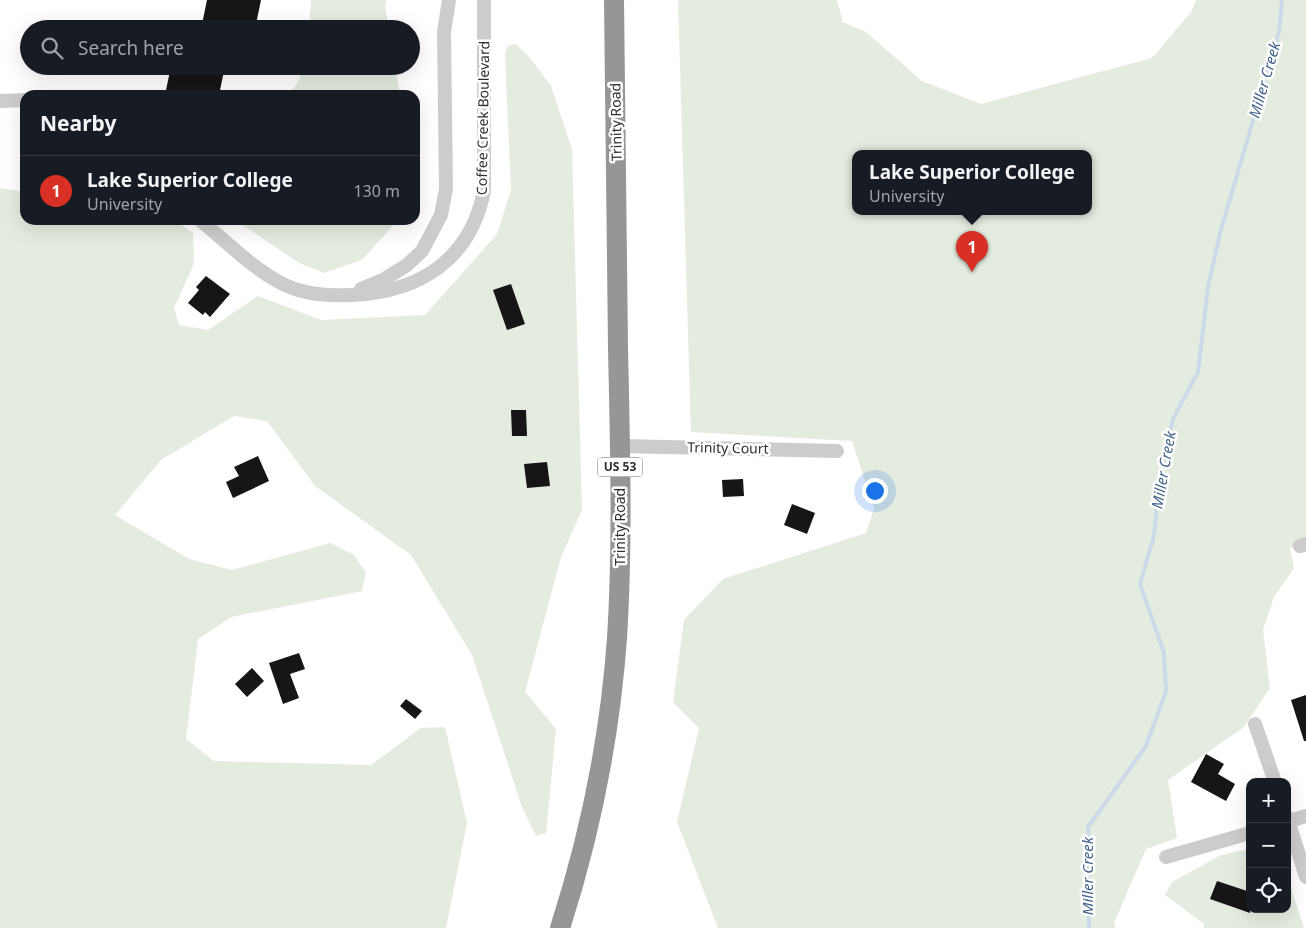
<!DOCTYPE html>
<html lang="en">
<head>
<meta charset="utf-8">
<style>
  :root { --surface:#171b24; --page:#242831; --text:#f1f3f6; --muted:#9ea1a6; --line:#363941; --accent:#d93025 }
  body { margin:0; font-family:"Noto Sans",sans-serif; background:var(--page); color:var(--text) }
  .controls { position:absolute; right:15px; bottom:15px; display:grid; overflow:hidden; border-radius:10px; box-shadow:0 5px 20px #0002 }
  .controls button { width:45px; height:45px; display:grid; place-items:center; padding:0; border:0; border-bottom:1px solid var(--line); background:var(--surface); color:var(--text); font:25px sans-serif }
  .you { position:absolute; left:874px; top:490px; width:18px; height:18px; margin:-12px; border:4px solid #fff; border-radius:50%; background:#1a73e8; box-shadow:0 0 0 8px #1a73e833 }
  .badge { display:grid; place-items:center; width:32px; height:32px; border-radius:50%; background:var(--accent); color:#fff; font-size:16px; font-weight:700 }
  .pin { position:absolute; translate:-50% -41px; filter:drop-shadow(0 1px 2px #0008) }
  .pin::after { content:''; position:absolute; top:26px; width:18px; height:15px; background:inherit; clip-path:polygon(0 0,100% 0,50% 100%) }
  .popup { position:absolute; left:852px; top:150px; width:240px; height:65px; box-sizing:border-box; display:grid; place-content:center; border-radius:10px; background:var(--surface); filter:drop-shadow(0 1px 4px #0005); font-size:16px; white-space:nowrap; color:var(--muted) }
  .popup b { font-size:19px; color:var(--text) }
  .popup::after { content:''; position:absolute; left:50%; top:100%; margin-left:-10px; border:10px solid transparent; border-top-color:var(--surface) }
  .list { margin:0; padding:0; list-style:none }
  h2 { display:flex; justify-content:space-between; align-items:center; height:65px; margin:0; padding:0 20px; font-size:21px }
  h2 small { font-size:16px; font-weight:400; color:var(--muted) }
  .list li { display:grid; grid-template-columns:32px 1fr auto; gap:15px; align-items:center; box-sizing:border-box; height:70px; padding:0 20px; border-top:1px solid var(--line) }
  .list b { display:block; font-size:19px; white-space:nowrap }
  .list p { margin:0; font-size:16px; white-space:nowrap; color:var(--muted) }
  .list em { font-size:16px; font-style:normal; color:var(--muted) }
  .icon { flex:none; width:28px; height:28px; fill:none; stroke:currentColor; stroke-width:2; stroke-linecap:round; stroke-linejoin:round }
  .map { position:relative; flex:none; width:1306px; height:928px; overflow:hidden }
  .search { position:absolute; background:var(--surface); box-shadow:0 5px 20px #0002; left:20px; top:20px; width:400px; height:55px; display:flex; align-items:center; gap:12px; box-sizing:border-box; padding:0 18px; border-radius:28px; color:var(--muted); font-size:19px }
  .panel { position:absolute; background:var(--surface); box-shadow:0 5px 20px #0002; left:20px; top:90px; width:400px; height:135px; border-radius:15px }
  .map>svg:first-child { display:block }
  .green { fill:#e3ecde; fill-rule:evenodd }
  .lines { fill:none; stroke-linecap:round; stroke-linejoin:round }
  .stream { stroke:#ccd9ea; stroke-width:4 }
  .building { fill:#161616 }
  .minor { stroke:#ccc; stroke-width:14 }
  .highway { stroke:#969696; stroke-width:20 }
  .labels { text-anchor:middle; stroke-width:5; stroke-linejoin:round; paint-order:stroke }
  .shield { fill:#fff; stroke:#6d6d6d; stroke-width:1 }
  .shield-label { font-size:12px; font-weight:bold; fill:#2f2f2f }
  .street-label { font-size:14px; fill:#2f2f2f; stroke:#fff }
  .water-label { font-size:15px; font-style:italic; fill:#41648d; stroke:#fff }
</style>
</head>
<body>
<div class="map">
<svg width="1306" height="928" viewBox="0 0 1306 928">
  <rect width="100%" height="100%" fill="#fff"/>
  <g class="green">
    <path d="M311 0H386L385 6 389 29H309Z"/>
    <path d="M678 0H837L843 22 866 32 922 81 981 104 1152 58 1191 12 1196 0H1306V543L1290 548 1294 568 1274 597 1263 630 1270 688 1244 727 1168 780 1177 838 1146 849 1114 923 1116 928H718L677 822 699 728 673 702 684 620 723 579 866 533 874 509 852 441 691 432ZM856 153H1088V211H856Z"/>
    <path d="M516 44 530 58 551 86 572 149 582 510 561 557 525 692 556 729 546 833 536 836 522 807 472 655 411 555 315 486 267 421 234 416 161 460 115 515 189 559 232 570 330 543 354 555 366 573 362 591 231 617 198 639 186 739 214 761 371 765 421 728 445 727 467 823 446 928H0V188L25 192V220H174L193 233 194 264 174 308 179 325 208 330 258 296 321 320 425 315 497 234 511 190 505 54 507 46Z"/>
    <path d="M303 66H395L400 95H289L299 80Z"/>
    <path d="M235 220H398L362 260 324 273 299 263Z"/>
    <path d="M1250 849V909H1287V875L1304 928H1204V924L1165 895 1172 882 1221 855Z"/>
  </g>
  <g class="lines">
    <path class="stream" d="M1089 928 1088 827 1146 746 1166 691 1164 653 1140 584 1154 536 1159 482 1173 419 1198 372 1208 287 1220 233 1279 32 1282 0"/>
  </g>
  <g class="building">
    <path d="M207 0H261L255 29H201Z"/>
    <path d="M171 66H225L219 95H165Z"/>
    <path d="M206 276 230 294 210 317 205 312 203 315 188 303 199 290 196 287Z"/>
    <path d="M511 284 525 324 507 330 493 290Z"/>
    <path d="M511 410H526L527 436H512Z"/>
    <path d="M258 456 269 481 233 498 226 482 239 476 234 467Z"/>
    <path d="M547 462 550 486 527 488 524 464Z"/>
    <path d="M743 479 744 496 723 497 722 480Z"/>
    <path d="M792 504 815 513 807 534 784 525Z"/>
    <path d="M299 653 305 669 290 674 299 698 283 704 269 663Z"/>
    <path d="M252 668 264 681 247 697 235 684Z"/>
    <path d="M1306 695V741H1304L1291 700Z"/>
    <path d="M406 699 422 711 415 719 400 706Z"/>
    <path d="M1206 754 1224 764 1218 774 1235 784 1226 801 1191 782Z"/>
    <path d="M1217 881 1250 892V913L1210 899Z"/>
  </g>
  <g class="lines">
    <g class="minor">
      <path d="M0 101 25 100"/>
      <path d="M200 220C227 242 254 270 285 285 306 295 329 296 352 295 420 292 470 260 484 191V0"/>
      <path d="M361 289 383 280 407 265 422 251 441 215 446 189 444 32 449 0"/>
      <path d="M620 446 837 451"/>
      <path d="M1300 546 1306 544"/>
      <path d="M1255 724 1275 782"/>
      <path d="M1287 817 1306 877"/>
      <path d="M1287 822 1306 816"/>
      <path d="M1166 857 1250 833"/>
    </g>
    <path class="highway" d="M560 928C590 835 610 736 617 638 623 542 620 444 618 347 617 232 616 116 614 0"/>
  </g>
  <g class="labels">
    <rect class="shield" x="597.5" y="457.5" width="45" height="19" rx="4"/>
    <g class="shield-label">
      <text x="620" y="471">US 53</text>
    </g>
    <g class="street-label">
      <text transform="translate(483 118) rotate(-89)" y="5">Coffee Creek Boulevard</text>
      <text transform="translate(616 122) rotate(-91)" y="5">Trinity Road</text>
      <text transform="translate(728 448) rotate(1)" y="5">Trinity Court</text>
      <text transform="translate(620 527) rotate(-90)" y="5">Trinity Road</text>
    </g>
    <g class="water-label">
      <text transform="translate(1265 80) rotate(-74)" y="5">Miller Creek</text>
      <text transform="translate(1164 470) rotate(-80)" y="5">Miller Creek</text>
      <text transform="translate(1088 876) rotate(-90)" y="5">Miller Creek</text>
    </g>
  </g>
</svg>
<div class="controls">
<button>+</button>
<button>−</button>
<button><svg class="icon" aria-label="locate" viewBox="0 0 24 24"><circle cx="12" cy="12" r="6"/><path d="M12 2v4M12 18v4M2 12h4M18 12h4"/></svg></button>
</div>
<div class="you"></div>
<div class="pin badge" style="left:972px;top:272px">1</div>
<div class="popup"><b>Lake Superior College</b>University</div>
<div class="search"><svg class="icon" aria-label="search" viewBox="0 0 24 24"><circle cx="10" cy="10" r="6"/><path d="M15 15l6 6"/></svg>Search here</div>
<section class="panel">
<h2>Nearby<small></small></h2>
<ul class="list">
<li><span class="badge">1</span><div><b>Lake Superior College</b><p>University</p></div><em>130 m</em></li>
</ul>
</section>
</div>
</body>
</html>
